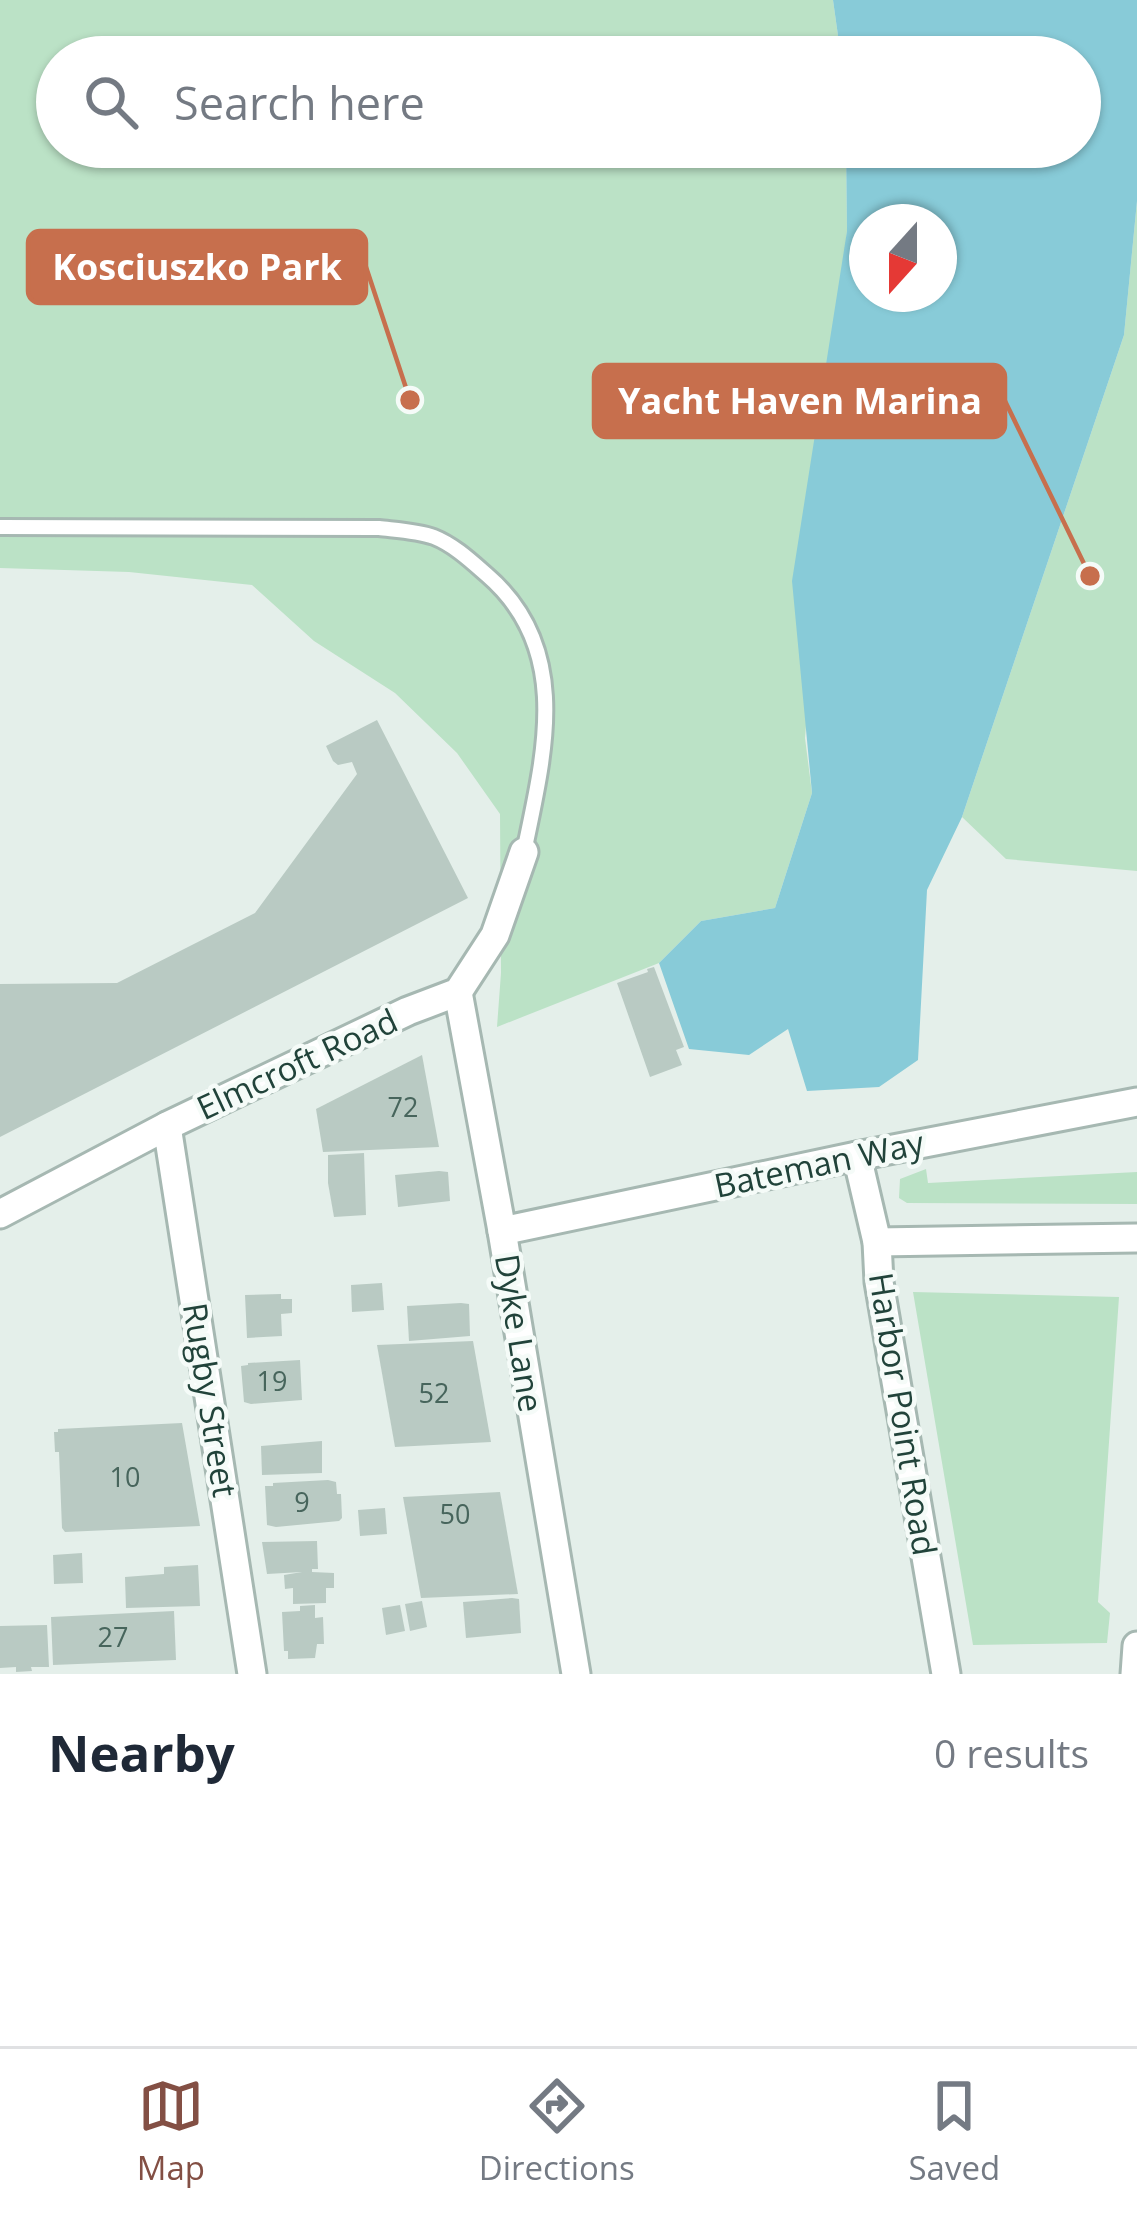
<!DOCTYPE html>
<html lang="en">
<head>
<meta charset="utf-8">
<style>
  :root { --surface:#fff; --page:#f2f2f3; --text:#1f2937; --muted:#747a83; --line:#e0e1e3; --accent:#834f44 }
  body { margin:0; font-family:"Open Sans",sans-serif; background:var(--page); color:var(--text) }
  .compass { position:absolute; left:849px; top:204px; width:108px; height:108px; border-radius:50%; background:var(--surface); box-shadow:0 3px 9px #0004; rotate:201deg }
  .list { margin:0; padding:0; list-style:none }
  h2 { display:flex; justify-content:space-between; align-items:center; height:156px; margin:0; padding:0 48px; font-size:51px }
  h2 small { font-size:39px; font-weight:400; color:var(--muted) }
  .icon { flex:none; width:66px; height:66px; fill:none; stroke:currentColor; stroke-width:2; stroke-linecap:round; stroke-linejoin:round }
  .map { position:relative; flex:none; width:1137px; height:1674px; overflow:hidden }
  .search { position:absolute; background:var(--surface); box-shadow:0 3px 9px #0004; left:36px; right:36px; top:36px; height:132px; display:flex; align-items:center; gap:30px; box-sizing:border-box; padding:0 42px; border-radius:66px; color:var(--muted); font-size:45px }
  .sheet { height:372px; background:var(--surface) }
  nav { display:flex; justify-content:space-around; align-items:center; box-sizing:border-box; height:168px; border-top:3px solid var(--line); background:var(--surface); font-size:33px; color:var(--muted) }
  nav a { display:grid; justify-items:center; gap:6px }
  nav .on { color:var(--accent) }
  .map>svg:first-child { display:block }
  .green { fill:#bbe2c6 }
  .water { fill:#88cbd8; fill-rule:evenodd }
  .building { fill:#b9cac3 }
  .lines { fill:none; stroke-linecap:round; stroke-linejoin:round }
  .lane-casing { stroke:#a6b8b2; stroke-width:20 }
  .street-casing { stroke:#a6b8b2; stroke-width:33 }
  .lane { stroke:#fff; stroke-width:14 }
  .street { stroke:#fff; stroke-width:27 }
  .labels { text-anchor:middle; stroke-width:9; stroke-linejoin:round; paint-order:stroke }
  .number-label { font-size:27px; fill:#47655c }
  .street-label { font-size:33px; fill:#21433a; stroke:#f5fbf8 }
  .leader { fill:none; stroke:#c76f4d; stroke-width:4.5 }
  .callout-dot { fill:#c76f4d; stroke:#f5fbf8; stroke-width:4.5 }
  .callout { fill:#c76f4d; stroke:#c76f4d; stroke-width:4.5 }
  .callout-label { font-size:36px; text-anchor:middle; font-weight:bold; fill:#fff }
</style>
</head>
<body>
<div class="map">
<svg width="1137" height="1674" viewBox="0 0 1137 1674">
  <rect width="100%" height="100%" fill="#e4efea"/>
  <g class="green">
    <path d="M0 0H833L841 57H57V147H846L847 231 805 738 812 793 775 908 701 921 659 963 497 1027 501 973 500 814 457 753 395 693 314 641 252 585 129 572 0 568Z"/>
    <path d="M1137 201V871L1006 859 962 817 1124 335Z"/>
    <path d="M926 1169 928 1183 1137 1172V1204L907 1203 899 1198 900 1179Z"/>
    <path d="M913 1292 1119 1297 1098 1602 1110 1613 1107 1643 973 1645Z"/>
  </g>
  <path class="water" d="M833 0H1137V201L1124 335 962 817 927 890 918 1060 879 1087 807 1091 788 1029 749 1055 689 1049 659 963 701 921 775 908 812 793 792 581 847 231 846 147H1080V57H841ZM867 222H939V294H867Z"/>
  <g class="building">
    <path d="M377 720 468 898 0 1137V984L117 983 255 913 357 774 352 762 338 765 333 761 326 746Z"/>
    <path d="M654 967 684 1047 676 1050 682 1065 650 1077 617 983 648 972 647 969Z"/>
    <path d="M422 1055 439 1147 323 1152 316 1109Z"/>
    <path d="M364 1153 366 1215 334 1217 328 1183V1155Z"/>
    <path d="M439 1171 448 1172 450 1201 398 1207 395 1175Z"/>
    <path d="M382 1283 384 1310 352 1312 351 1285Z"/>
    <path d="M281 1294V1299H292V1313L281 1314 282 1336 247 1338 245 1295Z"/>
    <path d="M461 1303 469 1304 470 1336 409 1341 407 1306Z"/>
    <path d="M473 1341 491 1442 395 1447 377 1345Z"/>
    <path d="M300 1360 302 1400 251 1404 244 1402 241 1366 248 1365V1363Z"/>
    <path d="M182 1423 200 1526 65 1532 62 1528 59 1452H55L54 1432H58V1429Z"/>
    <path d="M322 1441V1473L262 1475 261 1446Z"/>
    <path d="M328 1480 336 1482 337 1494H341L342 1518 339 1521 276 1527 267 1525 265 1486H273V1483Z"/>
    <path d="M500 1492 518 1594 421 1598 403 1497Z"/>
    <path d="M385 1508 387 1534 360 1536 358 1510Z"/>
    <path d="M317 1541 318 1569H312V1572L334 1573V1588H326V1603L293 1604V1588L285 1589 284 1575 302 1572 267 1574 262 1542Z"/>
    <path d="M82 1553 83 1583 54 1584 53 1555Z"/>
    <path d="M198 1565 200 1606 126 1608 125 1577 164 1574V1567Z"/>
    <path d="M512 1598 519 1599 521 1633 466 1638 463 1602Z"/>
    <path d="M422 1601 427 1627 410 1631 405 1604Z"/>
    <path d="M315 1605V1618L323 1617 324 1644H317L315 1658 288 1659V1651H284L282 1612 300 1611V1606Z"/>
    <path d="M400 1605 405 1631 386 1635 382 1608Z"/>
    <path d="M174 1611 176 1660 53 1665 51 1617Z"/>
    <path d="M47 1625 49 1667H31L32 1671 16 1672V1667L0 1668V1626Z"/>
  </g>
  <g class="lines">
    <g class="lane-casing">
      <path id="lane" d="M0 527 379 528C396 530 418 531 434 537 454 545 471 561 487 575 573 649 544 755 524 852"/>
    </g>
    <g class="street-casing">
      <g id="street">
        <path d="M458 992 502 1231 576 1674"/>
        <path d="M167 1126 252 1674"/>
        <path d="M857 1156 877 1242 879 1282 946 1674"/>
        <path d="M0 1214 167 1126 408 1011 458 992 495 935 524 852"/>
        <path d="M502 1231 857 1156 1137 1102"/>
        <path d="M877 1242 1137 1238"/>
        <path d="M1135 1674 1137 1646"/>
      </g>
    </g>
    <use href="#lane" class="lane"/>
    <use href="#street" class="street"/>
  </g>
  <g class="labels">
    <g class="number-label">
      <text x="403" y="1117">72</text>
      <text x="272" y="1391">19</text>
      <text x="434" y="1403">52</text>
      <text x="125" y="1487">10</text>
      <text x="302" y="1512">9</text>
      <text x="455" y="1524">50</text>
      <text x="113" y="1647">27</text>
    </g>
    <g class="street-label">
      <text transform="translate(297 1064) rotate(-25)" y="12">Elmcroft Road</text>
      <text transform="translate(819 1164) rotate(-12)" y="12">Bateman Way</text>
      <text transform="translate(519 1333) rotate(81)" y="12">Dyke Lane</text>
      <text transform="translate(210 1400) rotate(81)" y="12">Rugby Street</text>
      <text transform="translate(903 1414) rotate(81)" y="12">Harbor Point Road</text>
    </g>
  </g>
  <path class="leader" d="M410 400L366 267M1090 576L1005 401"/>
  <g class="callout-dot">
    <circle cx="410" cy="400" r="12"/>
    <circle cx="1090" cy="576" r="12"/>
  </g>
  <g class="callout">
    <rect x="28" y="231" width="338" height="72" rx="12"/>
    <rect x="594" y="365" width="411" height="72" rx="12"/>
  </g>
  <g class="callout-label">
    <text x="197" y="280">Kosciuszko Park</text>
    <text x="800" y="414">Yacht Haven Marina</text>
  </g>
</svg>
<svg class="compass" viewBox="-18 -18 36 36"><path d="M0-13l5 13h-10z" fill="#e53935"/><path d="M0 13l5-13h-10z" fill="#747a83"/></svg>
<div class="search"><svg class="icon" aria-label="search" viewBox="0 0 24 24"><circle cx="10" cy="10" r="6"/><path d="M15 15l6 6"/></svg>Search here</div>
</div>
<section class="sheet">
<h2>Nearby<small>0 results</small></h2>
<ul class="list">
</ul>
</section>
<nav>
<a class="on"><svg class="icon" aria-label="map" viewBox="0 0 24 24"><path d="M3 6l6-2 6 2 6-2v14l-6 2-6-2-6 2zM9 4v14M15 6v14"/></svg>Map</a>
<a><svg class="icon" aria-label="directions" viewBox="0 0 24 24"><path d="M12 3l9 9-9 9-9-9zM9 14v-3h6M13 9l2 2-2 2"/></svg>Directions</a>
<a><svg class="icon" aria-label="saved" viewBox="0 0 24 24"><path d="M7 4h10v16l-5-4-5 4z"/></svg>Saved</a>
</nav>
</body>
</html>
